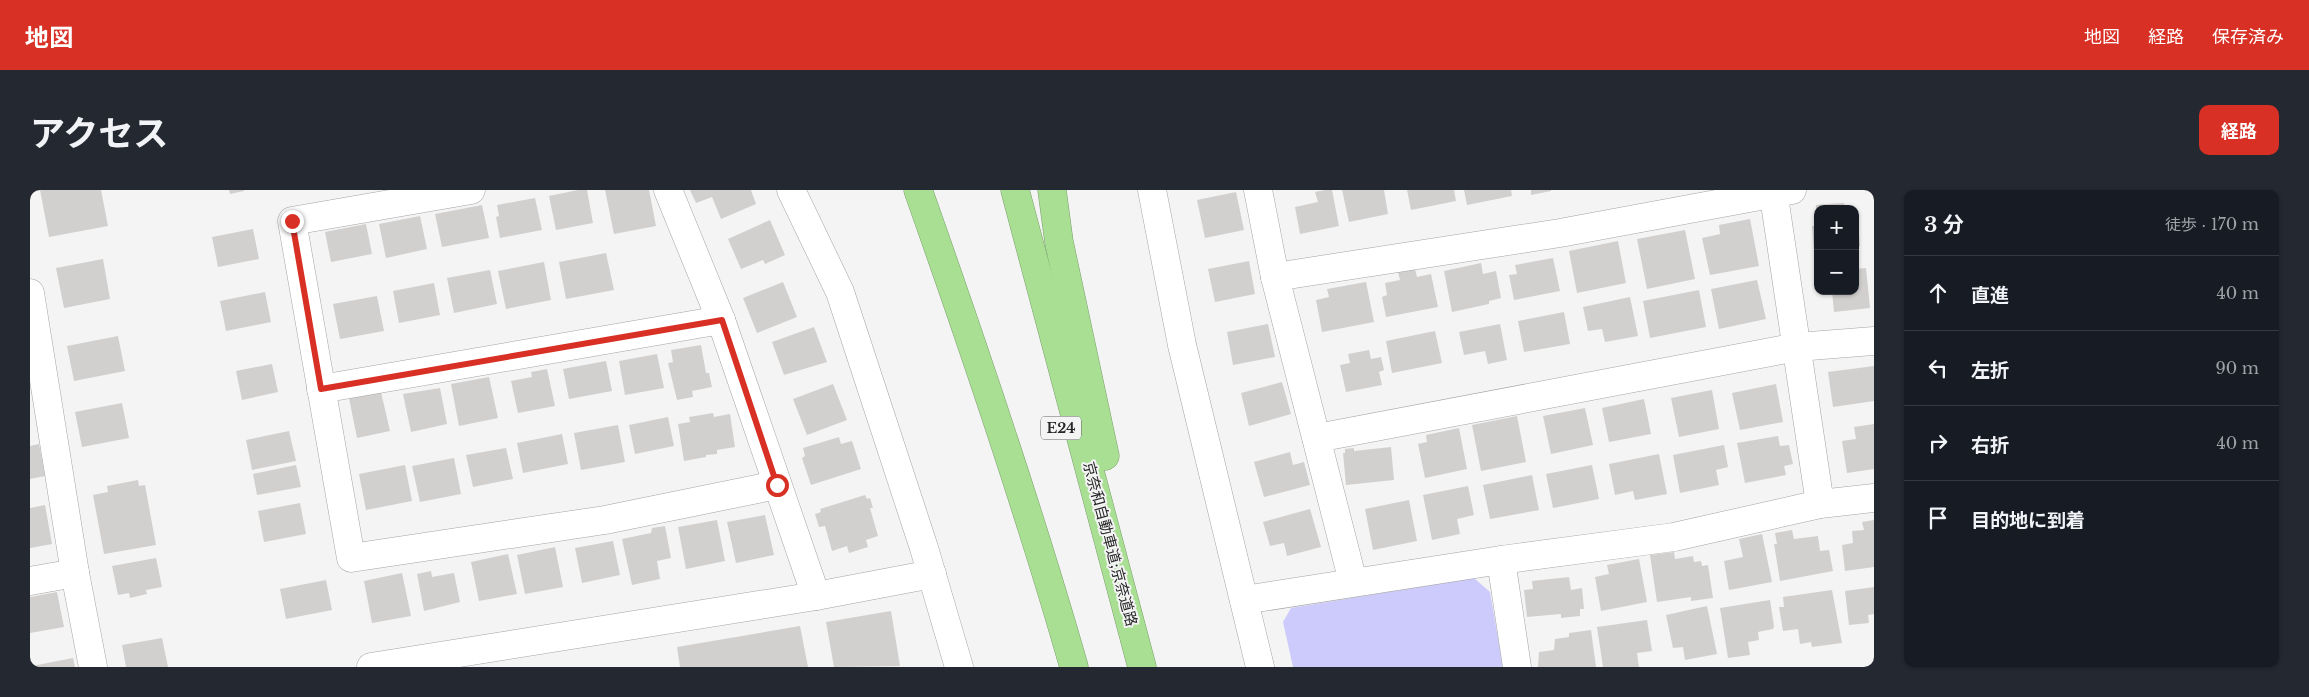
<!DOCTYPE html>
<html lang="ja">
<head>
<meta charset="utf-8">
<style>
  :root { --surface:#171b24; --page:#242831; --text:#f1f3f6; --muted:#9ea1a6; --line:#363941; --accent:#d93025 }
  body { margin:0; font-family:"Libre Baskerville","Noto Sans JP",serif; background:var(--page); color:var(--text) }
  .controls { position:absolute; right:15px; top:15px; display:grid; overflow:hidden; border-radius:10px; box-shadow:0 1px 4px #0004 }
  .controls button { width:45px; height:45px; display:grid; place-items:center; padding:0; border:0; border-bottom:1px solid var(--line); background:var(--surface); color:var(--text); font:25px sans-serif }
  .stop { position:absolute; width:15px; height:15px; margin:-11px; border:4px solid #d93025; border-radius:50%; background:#fff }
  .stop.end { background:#d93025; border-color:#fff; box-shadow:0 1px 5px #0008 }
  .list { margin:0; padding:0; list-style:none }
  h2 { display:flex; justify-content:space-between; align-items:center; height:65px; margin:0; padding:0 20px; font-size:21px }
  h2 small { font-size:16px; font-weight:400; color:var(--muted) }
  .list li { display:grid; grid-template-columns:32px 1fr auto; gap:15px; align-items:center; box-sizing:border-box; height:75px; padding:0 20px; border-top:1px solid var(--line) }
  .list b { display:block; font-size:19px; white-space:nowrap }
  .list em { font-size:16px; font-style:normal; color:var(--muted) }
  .icon { flex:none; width:28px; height:28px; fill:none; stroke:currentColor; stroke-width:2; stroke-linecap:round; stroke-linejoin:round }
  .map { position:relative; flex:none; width:1844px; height:477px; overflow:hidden; border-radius:10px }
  header { display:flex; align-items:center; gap:30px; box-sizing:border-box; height:70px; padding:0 25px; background:var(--accent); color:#fff }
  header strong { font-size:24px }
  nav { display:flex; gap:28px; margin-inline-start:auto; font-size:18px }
  .intro { display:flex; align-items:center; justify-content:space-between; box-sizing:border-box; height:120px; padding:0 30px }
  h1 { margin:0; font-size:35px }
  .button { padding:12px 22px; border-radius:10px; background:var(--accent); color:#fff; font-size:18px; font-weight:700 }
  main { display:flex; gap:30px; padding:0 30px }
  aside { flex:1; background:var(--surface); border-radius:10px; box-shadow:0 1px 4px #0004 }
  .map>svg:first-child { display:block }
  .green { fill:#cdcbfb }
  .building { fill:#d2d0cf }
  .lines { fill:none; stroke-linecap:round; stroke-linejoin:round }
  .minor-casing { stroke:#a4a4a5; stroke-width:29 }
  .tertiary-casing { stroke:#a4a4a5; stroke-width:29 }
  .motorway-casing { stroke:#7c9f6e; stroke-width:29 }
  .minor { stroke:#fff; stroke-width:28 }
  .tertiary { stroke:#fff; stroke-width:28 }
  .motorway { stroke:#a9df93; stroke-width:28 }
  .route { stroke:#d93025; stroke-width:6 }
  .labels { text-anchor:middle; stroke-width:4; stroke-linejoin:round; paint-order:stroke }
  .shield { fill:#f4f4f5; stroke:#646466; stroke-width:1 }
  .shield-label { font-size:14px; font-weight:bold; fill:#272728 }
  .street-label { font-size:15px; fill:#272728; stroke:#f4f4f5 }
</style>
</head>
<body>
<header>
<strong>地図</strong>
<nav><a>地図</a><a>経路</a><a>保存済み</a></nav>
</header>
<div class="intro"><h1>アクセス</h1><a class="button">経路</a></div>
<main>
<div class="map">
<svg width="1844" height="477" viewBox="0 0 1844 477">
  <rect width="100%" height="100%" fill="#f4f4f5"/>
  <path class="green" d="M1444 388 1460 402 1473 477H1263L1253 432 1261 418Z"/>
  <g class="building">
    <path d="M10 0H71L78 36 19 47Z"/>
    <path d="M199 0H214V1L200 4Z"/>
    <path d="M548 0H557L563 33 526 40 519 6Z"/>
    <path d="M575 0H619L626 36 584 44Z"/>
    <path d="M660 0H721L726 14 691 29 682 7 666 13Z"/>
    <path d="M1295 0H1302L1309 36 1270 44 1265 17 1288 12 1285 2Z"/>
    <path d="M1312 0H1354L1358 24 1319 32Z"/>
    <path d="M1377 0H1424L1426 11 1381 20Z"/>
    <path d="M1434 0H1481L1482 6 1437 15Z"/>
    <path d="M1501 0H1521V1L1501 5Z"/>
    <path d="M1206 2 1214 40 1175 48 1167 10Z"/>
    <path d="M505 8 512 40 470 48 466 27 469 26 467 15Z"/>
    <path d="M1814 13 1815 19H1788L1786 24V15Z"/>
    <path d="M452 15 459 48 412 57 405 24Z"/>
    <path d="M390 26 397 59 356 68 349 34Z"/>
    <path d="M1720 29 1729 76 1680 85 1672 48 1690 44 1689 35Z"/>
    <path d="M740 30 755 65 735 74 733 70 711 79 698 49Z"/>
    <path d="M1825 32H1828L1830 56H1825Z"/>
    <path d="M336 34 342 64 301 72 295 42Z"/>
    <path d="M1782 36H1788V59L1784 60Z"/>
    <path d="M223 39 229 69 188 77 182 47Z"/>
    <path d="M1655 40 1665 89 1617 99 1607 49Z"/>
    <path d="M1588 51 1596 93 1547 103 1539 61Z"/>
    <path d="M576 63 584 100 536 109 529 72Z"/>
    <path d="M1523 68 1530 101 1484 110 1479 85 1487 84 1485 75Z"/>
    <path d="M73 69 80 109 34 118 26 78Z"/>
    <path d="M1219 71 1225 104 1185 112 1178 79Z"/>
    <path d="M514 72 521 110 476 119 468 81Z"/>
    <path d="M1451 73 1453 84 1466 81 1471 108 1459 111V114L1422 122 1414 81Z"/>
    <path d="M1836 78 1840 118 1804 122 1802 101H1825V79Z"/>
    <path d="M1385 79 1387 87 1401 84 1408 117 1356 127 1352 107 1357 105 1355 93 1370 90 1368 82Z"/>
    <path d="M460 80 467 114 424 123 417 88Z"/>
    <path d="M1727 90 1736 129 1689 139 1681 99Z"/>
    <path d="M753 92 767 127 727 143 713 108Z"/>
    <path d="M1336 92 1344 132 1292 142 1286 110 1299 107 1297 99Z"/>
    <path d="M404 93 410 125 369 133 363 101Z"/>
    <path d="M1669 100 1676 137 1620 148 1613 111Z"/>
    <path d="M235 102 241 132 196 141 190 111Z"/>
    <path d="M347 106 354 141 310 149 303 114Z"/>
    <path d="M1600 107 1608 146 1575 152 1572 139 1558 141 1553 117Z"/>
    <path d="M1534 122 1540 154 1494 162 1488 131Z"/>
    <path d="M1238 134 1245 167 1203 175 1197 142Z"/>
    <path d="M1470 134 1477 170 1458 174 1455 161 1434 165 1429 142Z"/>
    <path d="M784 137 797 172 754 185 742 152Z"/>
    <path d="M1405 141 1412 173 1362 183 1356 151Z"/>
    <path d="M88 146 95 181 44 191 37 156Z"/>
    <path d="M671 155 676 183H679L682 197 662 201 663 207 647 210 638 173 643 172 641 160Z"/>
    <path d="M1339 160 1341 169 1351 167 1354 180 1349 182 1352 195 1316 202 1310 175 1320 173 1318 164Z"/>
    <path d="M627 164 634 198 595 205 589 171Z"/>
    <path d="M576 171 582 201 539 209 533 179Z"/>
    <path d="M242 174 248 202 212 210 206 181Z"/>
    <path d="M1844 176V211L1803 217 1798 182Z"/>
    <path d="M517 179 525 216 488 223 481 191 502 187 501 182Z"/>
    <path d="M459 187 468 228 429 236 421 194Z"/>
    <path d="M1252 192 1261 224 1219 236 1211 203Z"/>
    <path d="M803 194 817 230 777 245 763 209Z"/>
    <path d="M1746 194 1753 232 1710 240 1702 203Z"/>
    <path d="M410 198 417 234 381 242 373 204Z"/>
    <path d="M1682 200 1689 239 1649 247 1641 208Z"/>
    <path d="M351 202 360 241 327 248 319 208Z"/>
    <path d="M1614 209 1621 244 1579 252 1572 218Z"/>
    <path d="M92 213 99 248 52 257 45 222Z"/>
    <path d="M1555 218 1563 255 1521 264 1513 226Z"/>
    <path d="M683 223 684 227 700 224 705 257 687 260V264L676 265V267L654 271 648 234 660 232 659 227Z"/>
    <path d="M1487 226 1496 272 1451 281 1442 235Z"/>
    <path d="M638 227 644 256 605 264 599 235Z"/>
    <path d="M1844 234V279L1817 283 1812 251 1826 249 1824 237Z"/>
    <path d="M588 235 595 272 551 280 544 243Z"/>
    <path d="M1429 238 1437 279 1395 288 1388 254 1397 252 1396 245Z"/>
    <path d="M259 241 266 271 222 280 216 250Z"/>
    <path d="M532 244 538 274 493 283 487 253Z"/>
    <path d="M1748 246 1750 256 1759 255 1763 274 1754 276 1756 285 1715 293 1707 253Z"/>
    <path d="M809 247 811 254 822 251 831 279 781 295 772 268 775 266 773 258Z"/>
    <path d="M9 254 15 286 0 289V256Z"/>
    <path d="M1694 255 1698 277 1686 280 1689 295 1650 303 1643 265Z"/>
    <path d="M1361 257 1364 290 1316 295 1313 263H1315V259L1324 258V261Z"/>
    <path d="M476 258 483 289 443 297 436 265Z"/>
    <path d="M1260 262 1263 275 1274 272 1280 295 1234 307 1224 272Z"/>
    <path d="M1629 264 1637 304 1605 310 1603 301 1585 305 1579 274Z"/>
    <path d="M424 268 431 304 390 312 382 276Z"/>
    <path d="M266 275 271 297 227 305 223 284Z"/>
    <path d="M375 275 382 311 336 320 329 284Z"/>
    <path d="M1562 275 1569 309 1523 318 1516 284Z"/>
    <path d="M1502 285 1509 320 1460 329 1453 295Z"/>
    <path d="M108 290 109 296 115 295 126 355 74 364 63 305 78 302 77 296Z"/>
    <path d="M1438 296 1444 325 1427 329 1430 344 1402 350 1393 305Z"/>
    <path d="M835 305 837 309 840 308 843 318H840L848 346 836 350 838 357 819 363 817 356 802 361 795 336 789 337 785 324 791 322 790 319Z"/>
    <path d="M1379 310 1387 351 1343 360 1335 319Z"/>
    <path d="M270 313 276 344 234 352 228 321Z"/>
    <path d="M15 315 22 354 0 358V318Z"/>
    <path d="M1280 319 1291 357 1257 366 1254 353 1240 356 1233 332Z"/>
    <path d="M735 325 744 365 706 373 697 332Z"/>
    <path d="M687 330 695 371 656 379 648 337Z"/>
    <path d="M1844 330V377L1815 381 1812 355 1823 353 1822 341 1834 340 1832 332Z"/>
    <path d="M635 336 641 368 627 371 630 389 602 395 592 349 621 343 622 338Z"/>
    <path d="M1762 340 1764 349 1788 346 1790 361 1799 360 1803 381 1750 391 1744 354H1747L1745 343Z"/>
    <path d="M1732 344 1742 392 1699 400 1694 371 1713 367 1709 349Z"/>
    <path d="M583 351 590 385 552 393 545 358Z"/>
    <path d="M525 357 533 397 495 404 487 365Z"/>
    <path d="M1644 362 1645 369 1663 366 1664 372 1671 371 1672 376 1678 375 1683 408 1661 411V407L1627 412 1620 365Z"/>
    <path d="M478 364 487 404 449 411 441 372Z"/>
    <path d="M126 368 132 397 116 400 117 404 100 408 99 403 88 405 82 376Z"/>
    <path d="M1609 369 1617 412 1571 421 1565 387 1579 384 1577 375Z"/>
    <path d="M401 381 402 387 424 383 430 412 394 421 387 384Z"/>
    <path d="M372 383 381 426 342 433 334 391Z"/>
    <path d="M1539 387 1541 400 1552 398 1554 419H1550V426L1531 428V424L1497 427 1494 400 1503 399 1502 391Z"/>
    <path d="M296 390 302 420 256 429 250 399Z"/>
    <path d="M1844 397V424L1838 425 1839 433 1819 435 1815 401Z"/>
    <path d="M1802 400 1812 453 1782 457 1781 452 1770 454 1768 439 1753 441 1749 417H1754L1753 407Z"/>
    <path d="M27 402 34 437 0 443V407Z"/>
    <path d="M1740 410 1744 436 1743 439 1728 442 1729 450 1718 452 1720 465 1698 468 1690 418Z"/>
    <path d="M1677 416 1687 464 1655 470 1653 457 1643 458 1636 425Z"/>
    <path d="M861 421 870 476 804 477 796 432Z"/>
    <path d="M1617 430 1622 461 1607 463 1609 477H1573L1567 437Z"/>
    <path d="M770 436 778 477H650L647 457Z"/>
    <path d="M1561 440 1566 477H1508L1509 462 1524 460 1525 449 1539 447V443Z"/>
    <path d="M132 448 138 477H96L92 455Z"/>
    <path d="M43 468 45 477H2V476Z"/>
  </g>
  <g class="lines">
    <g class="minor-casing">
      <g id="minor">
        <path d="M441 0 262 31 321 368 575 330 747 295"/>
        <path d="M638 0 691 130 786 406"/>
        <path d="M761 0 810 102 894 358 929 477"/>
        <path d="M1228 0 1245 87 1323 392"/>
        <path d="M1743 0 1790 314"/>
        <path d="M1245 87 1530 43 1762 0"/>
        <path d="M0 103 45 383 63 477"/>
        <path d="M291 199 691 130"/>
        <path d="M1287 248 1767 157 1844 151"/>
        <path d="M1471 370 1487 477"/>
        <path d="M0 391 45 383"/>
        <path d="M1214 410 1471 370 1644 347 1790 314 1844 308"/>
        <path d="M341 477 786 406 902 384"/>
      </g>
    </g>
    <g class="tertiary-casing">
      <path id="tertiary" d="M1122 0 1152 155 1230 477"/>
    </g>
    <g class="motorway-casing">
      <g id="motorway">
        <path d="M888 0C944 158 998 316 1044 477"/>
        <path d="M985 0 1112 477"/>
        <path d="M1022 0 1029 52 1075 266"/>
      </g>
    </g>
    <use href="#minor" class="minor"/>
    <use href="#tertiary" class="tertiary"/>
    <use href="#motorway" class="motorway"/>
  </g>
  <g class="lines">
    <path class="route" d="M262 31 291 199 692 130 747 295"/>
  </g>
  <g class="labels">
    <rect class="shield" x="1011" y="226.5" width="40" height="23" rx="4"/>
    <g class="shield-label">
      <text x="1031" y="243">E24</text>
    </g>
    <g class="street-label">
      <text transform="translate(1080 354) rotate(75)" y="5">京奈和自動車道;京奈道路</text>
    </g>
  </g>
</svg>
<div class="controls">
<button>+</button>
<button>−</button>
</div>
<div class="stop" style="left:747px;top:295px"></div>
<div class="stop end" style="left:262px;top:31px"></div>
</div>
<aside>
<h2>3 分<small>徒歩 · 170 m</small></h2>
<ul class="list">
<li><svg class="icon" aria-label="ahead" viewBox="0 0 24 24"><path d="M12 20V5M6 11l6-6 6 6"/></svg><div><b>直進</b></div><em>40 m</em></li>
<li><svg class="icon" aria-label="left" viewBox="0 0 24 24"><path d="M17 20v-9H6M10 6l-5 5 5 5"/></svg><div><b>左折</b></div><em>90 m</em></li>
<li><svg class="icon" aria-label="right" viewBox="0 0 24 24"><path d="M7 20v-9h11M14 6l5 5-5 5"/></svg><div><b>右折</b></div><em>40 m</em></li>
<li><svg class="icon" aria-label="arrive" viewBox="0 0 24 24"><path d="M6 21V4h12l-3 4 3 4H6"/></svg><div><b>目的地に到着</b></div></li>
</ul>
</aside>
</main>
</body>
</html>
